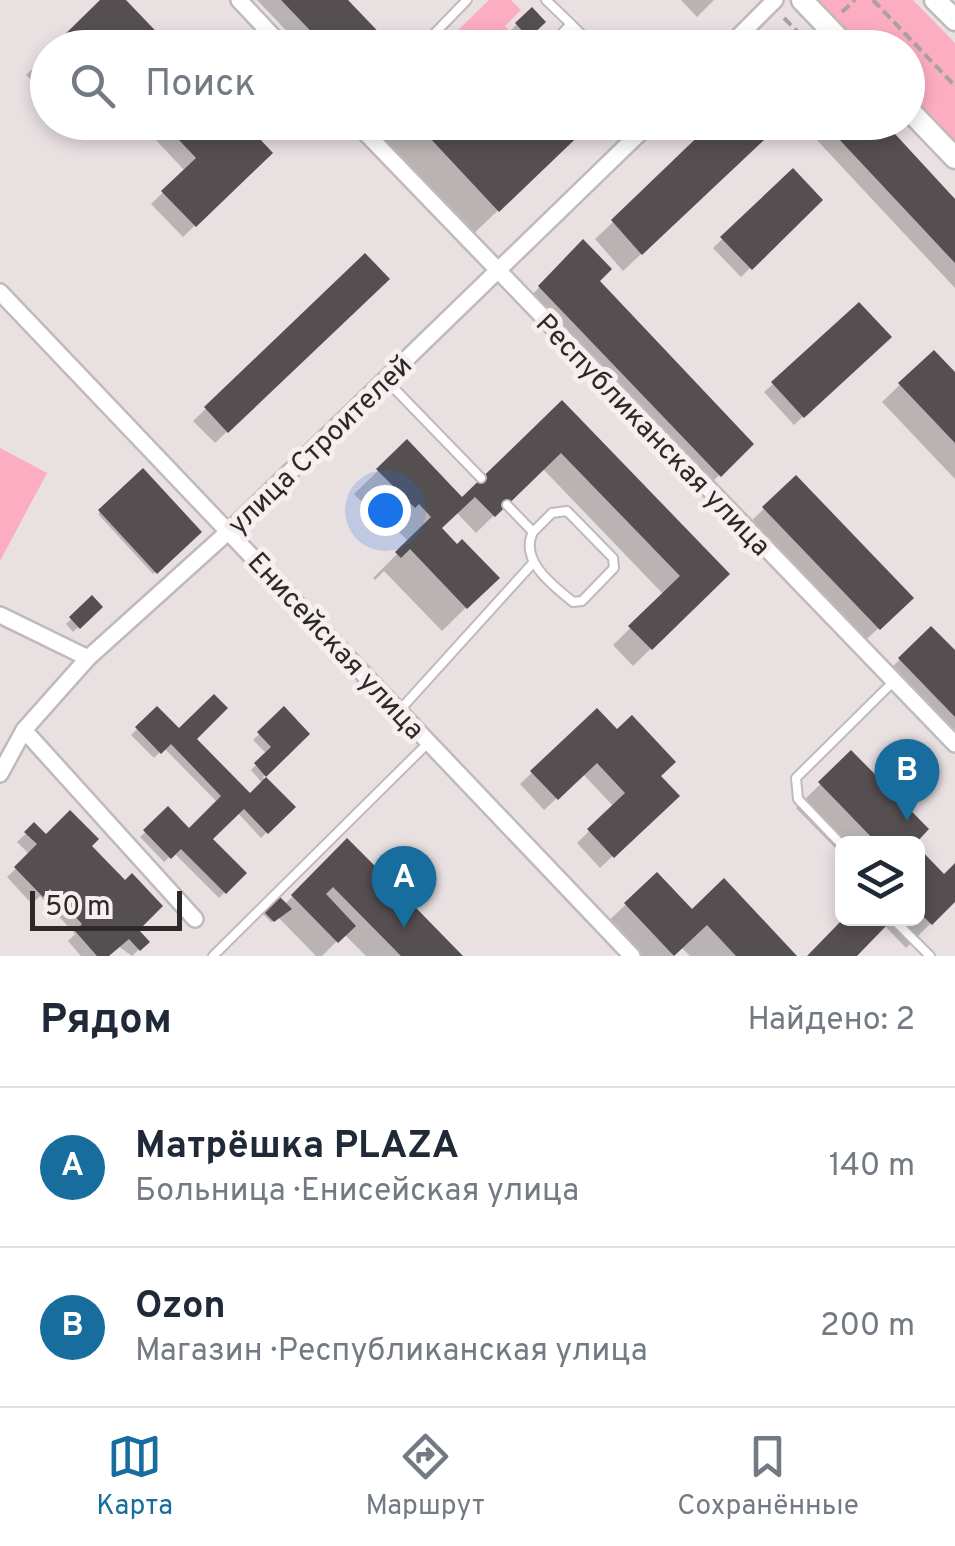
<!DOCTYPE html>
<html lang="ru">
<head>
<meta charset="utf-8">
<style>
  :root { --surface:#fff; --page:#f6f6f7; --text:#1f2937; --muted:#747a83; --line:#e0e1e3; --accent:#176d9d }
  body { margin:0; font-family:Overpass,sans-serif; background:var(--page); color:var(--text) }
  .controls { position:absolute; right:30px; bottom:30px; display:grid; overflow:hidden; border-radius:15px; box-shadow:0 5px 15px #0003 }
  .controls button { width:90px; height:90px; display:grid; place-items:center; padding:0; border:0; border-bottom:2px solid var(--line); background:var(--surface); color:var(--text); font:50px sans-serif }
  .scale { position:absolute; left:30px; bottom:25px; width:152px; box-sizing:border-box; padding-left:10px; border:5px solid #2c2929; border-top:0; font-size:28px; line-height:35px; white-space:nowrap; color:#2c2929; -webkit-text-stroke:8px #f6eeef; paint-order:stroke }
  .you { position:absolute; left:385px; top:510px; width:35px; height:35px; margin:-25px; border:8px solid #fff; border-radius:50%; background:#1a73e8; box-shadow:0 0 0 15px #1a73e833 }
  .badge { display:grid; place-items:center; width:65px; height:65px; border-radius:50%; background:var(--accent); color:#fff; font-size:32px; font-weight:700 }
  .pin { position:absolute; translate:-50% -82px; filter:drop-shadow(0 2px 5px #0008) }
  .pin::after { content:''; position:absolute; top:52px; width:35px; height:30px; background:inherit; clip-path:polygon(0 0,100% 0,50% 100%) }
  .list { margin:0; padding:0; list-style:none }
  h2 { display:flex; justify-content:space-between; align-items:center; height:130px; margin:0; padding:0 40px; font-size:42px }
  h2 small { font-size:32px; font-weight:400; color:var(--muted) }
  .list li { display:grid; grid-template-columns:65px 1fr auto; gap:30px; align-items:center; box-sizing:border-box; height:160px; padding:0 40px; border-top:2px solid var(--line) }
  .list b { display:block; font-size:38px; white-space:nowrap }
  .list p { margin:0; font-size:32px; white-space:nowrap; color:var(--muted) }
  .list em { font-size:32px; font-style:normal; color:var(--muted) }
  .icon { flex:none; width:55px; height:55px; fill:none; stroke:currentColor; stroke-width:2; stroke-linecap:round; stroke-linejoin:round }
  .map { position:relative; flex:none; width:955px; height:956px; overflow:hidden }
  .search { position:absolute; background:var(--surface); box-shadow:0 5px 15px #0003; left:30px; right:30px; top:30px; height:110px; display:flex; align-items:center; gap:25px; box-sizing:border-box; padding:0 35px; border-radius:55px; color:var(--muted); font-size:38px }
  .sheet { height:450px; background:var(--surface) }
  nav { display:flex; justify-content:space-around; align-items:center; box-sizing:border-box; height:140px; border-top:2px solid var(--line); background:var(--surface); font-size:28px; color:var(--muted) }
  nav a { display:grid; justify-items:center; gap:5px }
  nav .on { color:var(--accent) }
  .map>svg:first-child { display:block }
  .green { fill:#fdadc1 }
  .shadow { fill:#0003 }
  .building { fill:#564f51 }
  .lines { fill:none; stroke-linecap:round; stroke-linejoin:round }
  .service-casing { stroke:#c1b9ba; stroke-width:12 }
  .minor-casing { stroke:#c1b9ba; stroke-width:20 }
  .tertiary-casing { stroke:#c1b9ba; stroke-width:25 }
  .path { stroke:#a9a2a3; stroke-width:4; stroke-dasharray:10 5; stroke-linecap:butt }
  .service { stroke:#fff; stroke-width:8 }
  .minor { stroke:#fff; stroke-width:15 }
  .tertiary { stroke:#fff; stroke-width:20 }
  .labels { text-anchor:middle; stroke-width:10; stroke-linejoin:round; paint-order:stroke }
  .street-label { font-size:28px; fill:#2c2929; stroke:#f6eeef }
</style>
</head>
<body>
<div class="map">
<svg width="955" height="956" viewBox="0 0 955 956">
  <rect width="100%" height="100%" fill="#e9e0e2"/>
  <g class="green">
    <path d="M489 0H511L521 10 505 26 522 44 519 47H471L456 32Z"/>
    <path d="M816 0H913L955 43V142L908 93V48L863 47Z"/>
    <path d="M0 448 47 473 0 561Z"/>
  </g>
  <g class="shadow">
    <path d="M257 0H344L383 48H303Z"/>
    <path d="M681 0H714L697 17Z"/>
    <path d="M532 10 543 22 522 42 511 30Z"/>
    <path d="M803 39 811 48H794Z"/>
    <path d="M48 54V97L26 75Z"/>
    <path d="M139 122H240L269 153 183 237 151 204 185 171Z"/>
    <path d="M378 122H481L498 141 591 122 468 239 368 132Z"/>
    <path d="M800 122H881L955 202V288Z"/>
    <path d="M743 158 623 271 595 239 613 222Z"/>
    <path d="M793 171 820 200 741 277 713 248Z"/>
    <path d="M583 243 597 281 751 444 702 492 522 305Z"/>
    <path d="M365 257 387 279 215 443 193 421Z"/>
    <path d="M888 337 794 425 764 392 773 384Z"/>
    <path d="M933 353 955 376V479L882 402Z"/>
    <path d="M562 404 727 574 633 666 613 645 664 595 542 468 476 533 456 512 439 529 496 578 442 631 384 571 375 580 373 578 409 542 393 526 389 530 354 494 407 443 462 500Z"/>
    <path d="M143 472 199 532 153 574 98 514Z"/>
    <path d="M796 478 893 615 860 645 746 526Z"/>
    <path d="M92 599 100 607 73 632 66 624Z"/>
    <path d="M931 629 955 654V752L882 677Z"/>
    <path d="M157 709 179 732 193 739 250 796 263 784 251 770 267 754 253 740 284 710 307 734 263 777 292 807 261 838 237 812 210 839 244 873 219 898 174 853 164 862 140 837 168 810 189 831 218 803 164 748 154 758 131 735Z"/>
    <path d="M597 711 677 796 600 868 577 843 614 807 583 774 544 810 520 784Z"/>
    <path d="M851 754 911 844H842V855L796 808Z"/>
    <path d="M34 826 46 838 89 846 135 930 146 942 132 956 118 946 107 956H81L68 941 75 934 40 896 32 904 7 877 30 855 17 842Z"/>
    <path d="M347 841 460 956H366L344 934 322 956H316L278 917 271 922 261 912 278 898 284 905Z"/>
    <path d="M918 851 944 877 955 867V899L906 948 884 925 853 956H810L847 918H918Z"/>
    <path d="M657 875 692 912 794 956H690L681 947 672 956H628L601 928Z"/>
  </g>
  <g class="building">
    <path d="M100 0H126L172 48H51Z"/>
    <path d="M281 0H348L390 44 387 48H327Z"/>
    <path d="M532 7 546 22 529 38 515 23Z"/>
    <path d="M162 122H244L273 153 196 227 161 191 196 158Z"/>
    <path d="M415 122H484L498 137 514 122H593L499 212Z"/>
    <path d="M713 122H747L764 140 642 255 611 220Z"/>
    <path d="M823 122H884L955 199V263Z"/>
    <path d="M793 168 823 200 752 270 720 237Z"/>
    <path d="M583 239 612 269 600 281 754 444 721 477 538 286Z"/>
    <path d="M365 253 390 279 228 433 204 407Z"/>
    <path d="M859 302 892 337 804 418 771 382Z"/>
    <path d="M934 350 955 372V443L898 383Z"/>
    <path d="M562 400 730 574 652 650 628 626 680 576 561 453 495 517 475 497 442 528 457 544 462 539 500 578 467 609 410 549 401 558 395 552 431 517 419 504 415 508 376 469 407 439 462 497Z"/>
    <path d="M143 468 202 532 157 574 98 510Z"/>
    <path d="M796 475 914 598 880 630 762 507Z"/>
    <path d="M92 595 103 607 80 629 69 617Z"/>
    <path d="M931 626 955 650V717L898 658Z"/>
    <path d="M214 694 228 708 197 739 250 793 266 777 296 807 268 834 244 809 213 839 247 873 226 894 181 849 171 859 143 830 168 806 189 828 221 796 171 744 161 754 135 727 157 706 179 728Z"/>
    <path d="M284 706 310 734 266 777 254 763 271 747 257 732Z"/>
    <path d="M597 708 617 729 632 715 676 762 661 776 680 796 614 858 587 829 625 793 597 763 558 800 530 771Z"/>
    <path d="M851 750 929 829 915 844H878L818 782Z"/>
    <path d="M70 810 99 839 92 846 125 880 132 873 163 906 139 930 150 942 140 951 129 939 109 956H97L75 931 82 924 50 889 43 897 14 867 37 844 24 832 34 822 46 834Z"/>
    <path d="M347 838 377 868 463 956H401L333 887 326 894 356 926 338 943 291 895Z"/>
    <path d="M918 847 944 874 955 863V902L932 925 918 911Z"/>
    <path d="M657 872 692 909 724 878 797 956H736L707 925 674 956 624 903Z"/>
    <path d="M278 895 292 909 274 922 261 909Z"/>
    <path d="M844 918H880L887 925 857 956H807Z"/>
  </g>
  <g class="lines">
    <g class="service-casing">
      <g id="service">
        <path d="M546 0 571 24"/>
        <path d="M432 36 467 0"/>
        <path d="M420 48 432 36 443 48"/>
        <path d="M548 48 571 24 595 48"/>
        <path d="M386 380 481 478"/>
        <path d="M507 505 533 532 552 513 567 511 613 558 614 568 582 601 573 602C552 585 519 560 533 532"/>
        <path d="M399 711 533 563"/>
        <path d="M842 845 798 799 796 778 894 681"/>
        <path d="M892 918 930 956"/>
        <path d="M213 956 429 742"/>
      </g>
    </g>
    <g class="minor-casing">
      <g id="minor">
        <path d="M239 0 284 48"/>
        <path d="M727 48 775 0"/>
        <path d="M355 122 955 744"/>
        <path d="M0 292 632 956"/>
        <path d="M0 615 88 658"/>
        <path d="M24 730 195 919"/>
        <path d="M0 774 24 730 88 658 229 531 651 122"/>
      </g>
    </g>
    <g class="tertiary-casing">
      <g id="tertiary">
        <path d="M802 0 848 48"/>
        <path d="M935 0 955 20"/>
        <path d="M908 109 955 158"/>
      </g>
    </g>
    <g class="path">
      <path d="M873 0 955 86"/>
      <path d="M842 12 855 0"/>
      <path d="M784 18 800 34 808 36"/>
    </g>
    <use href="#service" class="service"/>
    <use href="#minor" class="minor"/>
    <use href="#tertiary" class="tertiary"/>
  </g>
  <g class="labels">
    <g class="street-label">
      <text transform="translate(654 434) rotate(46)" y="10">Республиканская улица</text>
      <text transform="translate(319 444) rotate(-44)" y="10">улица Строителей</text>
      <text transform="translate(337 645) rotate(47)" y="10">Енисейская улица</text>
    </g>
  </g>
</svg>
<div class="controls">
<button><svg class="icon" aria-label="layers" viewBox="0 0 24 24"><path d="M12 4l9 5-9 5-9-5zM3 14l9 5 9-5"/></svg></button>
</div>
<div class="scale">50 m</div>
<div class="you"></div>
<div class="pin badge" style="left:404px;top:928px">A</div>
<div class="pin badge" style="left:907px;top:821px">B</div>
<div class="search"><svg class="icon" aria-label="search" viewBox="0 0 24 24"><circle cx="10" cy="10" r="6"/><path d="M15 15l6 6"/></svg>Поиск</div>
</div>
<section class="sheet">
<h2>Рядом<small>Найдено: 2</small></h2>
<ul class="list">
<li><span class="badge">A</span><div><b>Матрёшка PLAZA</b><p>Больница · Енисейская улица</p></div><em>140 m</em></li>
<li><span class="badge">B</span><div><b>Ozon</b><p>Магазин · Республиканская улица</p></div><em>200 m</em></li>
</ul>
</section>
<nav>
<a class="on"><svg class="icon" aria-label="map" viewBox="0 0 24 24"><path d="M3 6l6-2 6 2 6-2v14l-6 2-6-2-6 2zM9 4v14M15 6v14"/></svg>Карта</a>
<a><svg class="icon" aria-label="directions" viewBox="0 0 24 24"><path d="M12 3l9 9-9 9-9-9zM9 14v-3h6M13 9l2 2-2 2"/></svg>Маршрут</a>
<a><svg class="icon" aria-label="saved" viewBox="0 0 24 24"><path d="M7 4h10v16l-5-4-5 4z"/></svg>Сохранённые</a>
</nav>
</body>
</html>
